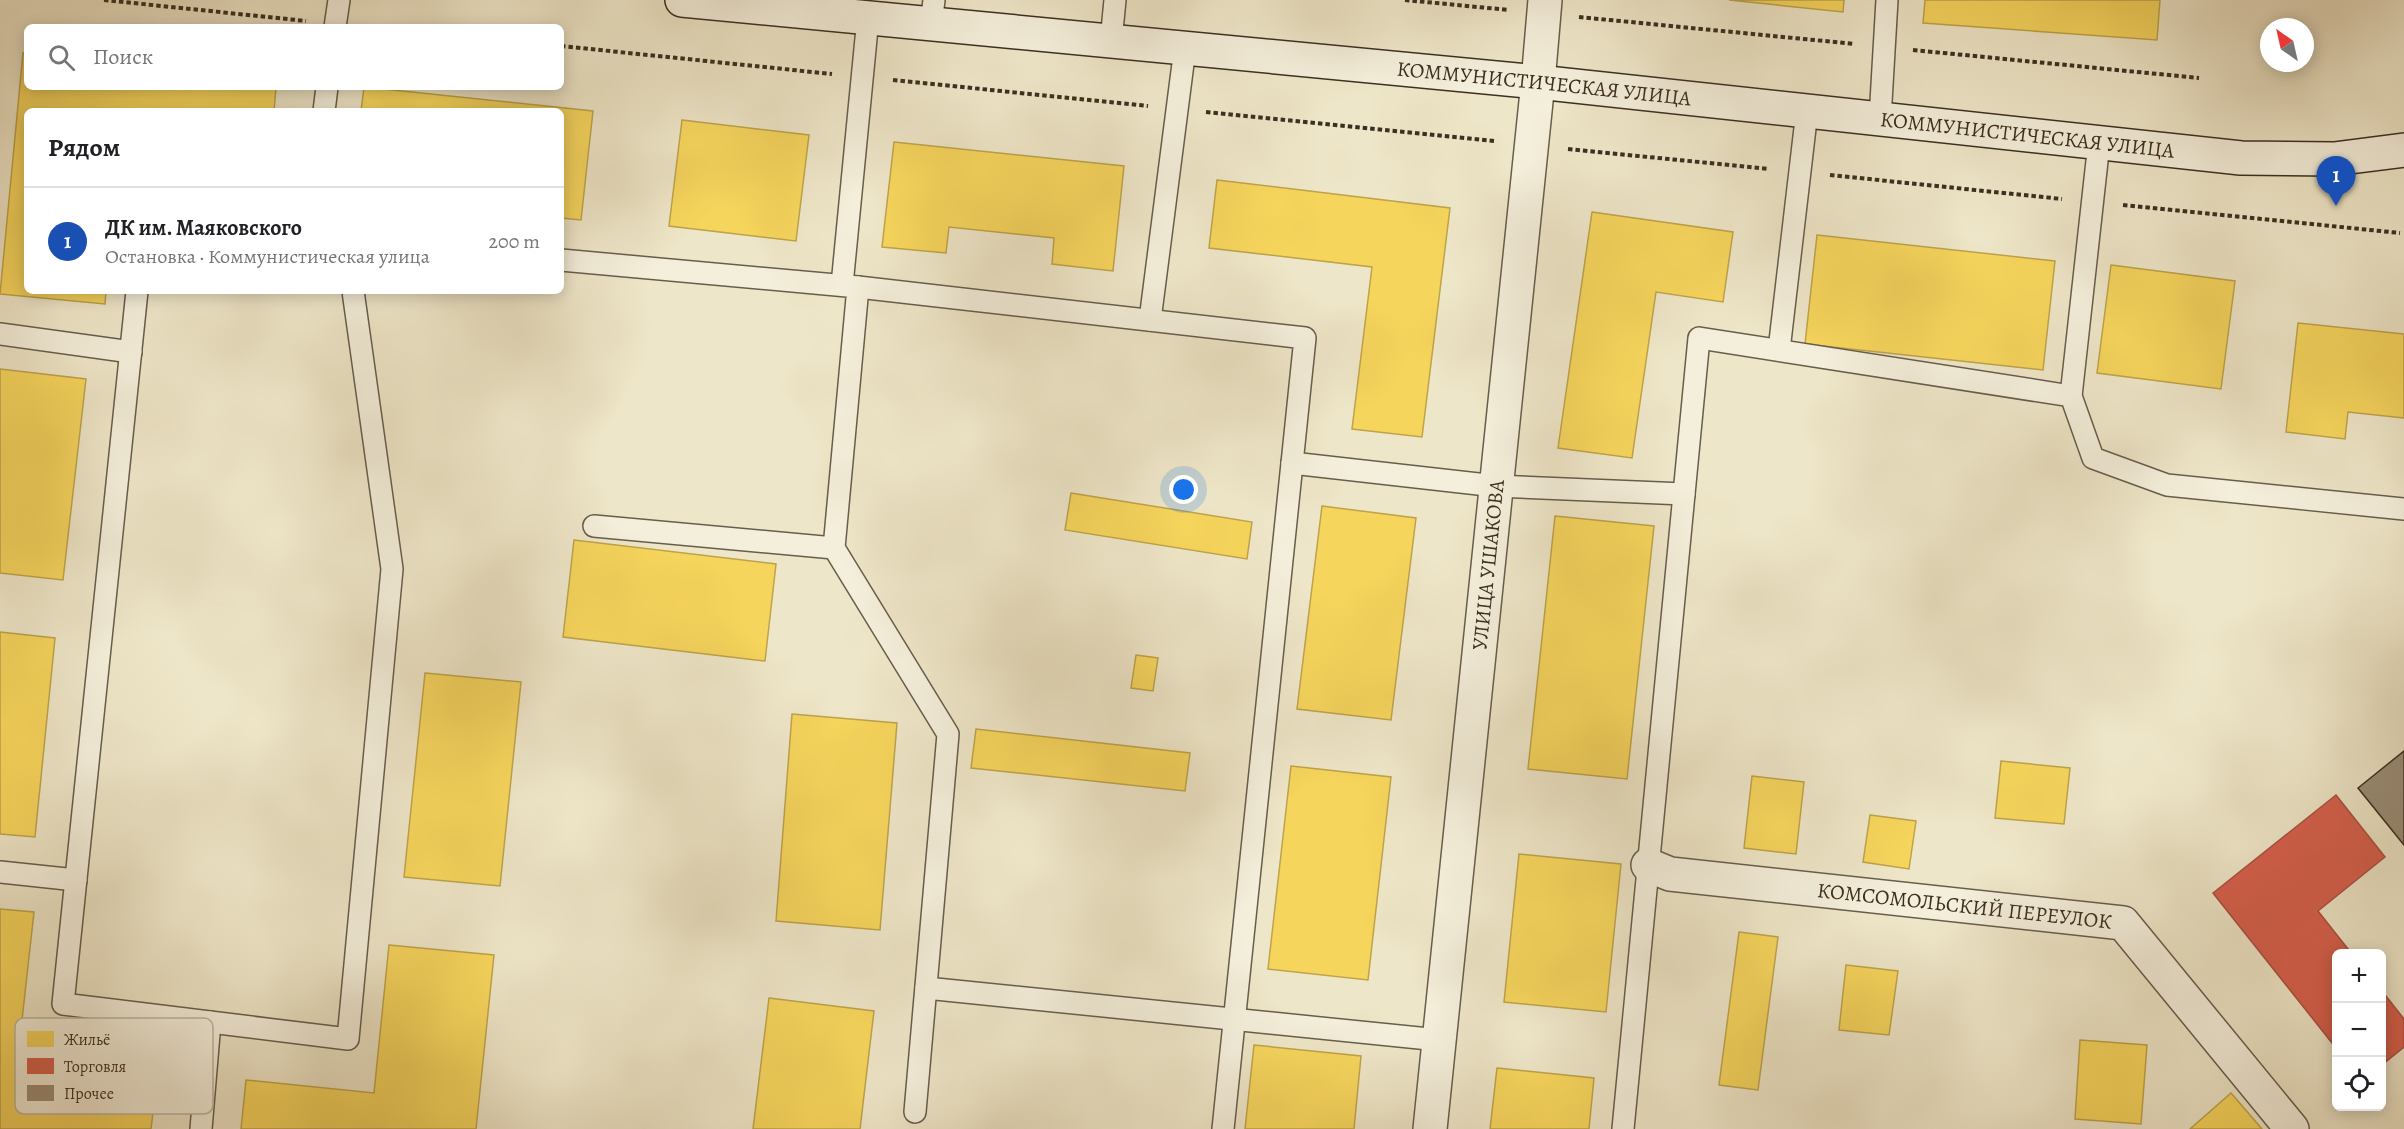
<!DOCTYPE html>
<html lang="ru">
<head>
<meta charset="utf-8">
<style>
  :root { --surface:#fff; --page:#f2f2f2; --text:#202124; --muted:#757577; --line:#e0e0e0; --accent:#d93025 }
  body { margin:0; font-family:Alegreya,serif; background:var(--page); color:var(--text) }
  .controls { position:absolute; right:18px; bottom:18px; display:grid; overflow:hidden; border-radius:9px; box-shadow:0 3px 15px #0003 }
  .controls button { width:54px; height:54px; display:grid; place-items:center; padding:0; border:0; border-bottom:2px solid var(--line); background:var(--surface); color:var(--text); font:30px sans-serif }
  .compass { position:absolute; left:2260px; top:18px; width:54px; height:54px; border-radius:50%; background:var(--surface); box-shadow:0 3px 15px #0003; rotate:326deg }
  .you { position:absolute; left:1184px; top:490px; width:21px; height:21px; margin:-15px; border:4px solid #fff; border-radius:50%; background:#1a73e8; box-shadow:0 0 0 9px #1a73e833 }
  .badge { display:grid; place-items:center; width:39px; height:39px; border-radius:50%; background:var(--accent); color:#fff; font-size:20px; font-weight:700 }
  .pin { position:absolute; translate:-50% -50px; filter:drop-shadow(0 2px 3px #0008) }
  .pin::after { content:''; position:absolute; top:32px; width:21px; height:18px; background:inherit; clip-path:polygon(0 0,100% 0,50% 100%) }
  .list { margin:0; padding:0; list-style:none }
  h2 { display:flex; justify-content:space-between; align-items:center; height:78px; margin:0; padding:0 24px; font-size:26px }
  h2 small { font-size:20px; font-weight:400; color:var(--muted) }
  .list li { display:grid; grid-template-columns:39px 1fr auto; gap:18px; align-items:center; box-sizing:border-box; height:108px; padding:0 24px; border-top:2px solid var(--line) }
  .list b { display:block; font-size:22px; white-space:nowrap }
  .list p { margin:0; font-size:20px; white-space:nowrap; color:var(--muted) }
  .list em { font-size:20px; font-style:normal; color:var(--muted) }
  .icon { flex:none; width:33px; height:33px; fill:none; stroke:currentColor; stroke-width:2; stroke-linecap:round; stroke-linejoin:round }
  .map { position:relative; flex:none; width:2404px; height:1129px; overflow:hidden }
  .search { position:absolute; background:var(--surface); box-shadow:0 3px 15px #0003; left:24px; top:24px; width:540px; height:66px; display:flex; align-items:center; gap:15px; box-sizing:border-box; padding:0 21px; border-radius:9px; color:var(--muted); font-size:22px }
  .panel { position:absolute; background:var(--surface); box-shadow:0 3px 15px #0003; left:24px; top:108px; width:540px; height:186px; border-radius:9px }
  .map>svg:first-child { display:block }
  .homes { fill:#f6d55c; stroke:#bea34a; stroke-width:1.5 }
  .shops { fill:#d6604d; stroke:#a85140; stroke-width:1.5 }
  .building { fill:#998e78; stroke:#3c2f21; stroke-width:1.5 }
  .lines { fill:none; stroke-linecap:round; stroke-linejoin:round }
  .lane-casing { stroke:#685d4b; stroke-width:24 }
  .street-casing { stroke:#685d4b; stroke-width:36 }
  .secondary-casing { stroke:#3c2f21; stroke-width:36 }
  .path { stroke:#3c2f21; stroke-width:4; stroke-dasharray:4.5 3; stroke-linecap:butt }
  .lane { stroke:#f4efdb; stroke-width:21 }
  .street { stroke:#f4efdb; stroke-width:33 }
  .secondary { stroke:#f4efdb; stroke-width:33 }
  .labels { text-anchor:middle; stroke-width:6; stroke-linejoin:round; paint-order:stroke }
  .street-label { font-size:21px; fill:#3c2f21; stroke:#f4efdb }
  .key { fill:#f4efdb; stroke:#bdb5a3; stroke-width:1.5 }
  .key-label { font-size:16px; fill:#3c2f21 }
</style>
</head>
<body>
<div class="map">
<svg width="2404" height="1129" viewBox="0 0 2404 1129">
  <rect width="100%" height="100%" fill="#eee6c8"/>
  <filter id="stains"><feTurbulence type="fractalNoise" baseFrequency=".00333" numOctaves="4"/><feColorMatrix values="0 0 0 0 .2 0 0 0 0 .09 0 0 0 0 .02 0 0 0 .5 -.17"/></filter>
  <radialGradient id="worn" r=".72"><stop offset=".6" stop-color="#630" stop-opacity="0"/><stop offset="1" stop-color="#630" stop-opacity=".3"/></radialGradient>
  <g class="homes">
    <path d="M1729 0H1844L1843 12Z"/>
    <path d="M1925 0H2160L2157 40 1923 23Z"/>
    <path d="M23 53 27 54V87H276L274 111H27V291H106L105 304 0 294Z"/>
    <path d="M364 87 593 111 581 220 561 218V111H361Z"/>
    <path d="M682 120 809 135 796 241 669 226Z"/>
    <path d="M894 142 1124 166 1113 271 1052 264 1054 238 949 227 946 253 882 247Z"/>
    <path d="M1217 180 1450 208 1422 437 1352 429 1372 267 1209 248Z"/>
    <path d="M1592 212 1733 232 1723 302 1656 292 1632 458 1558 448Z"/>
    <path d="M1817 235 2055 261 2043 370 1805 344Z"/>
    <path d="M2111 265 2235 281 2221 389 2097 373Z"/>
    <path d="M2298 323 2404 334V418L2348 412 2345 439 2286 432Z"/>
    <path d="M0 369 86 379 63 580 0 573Z"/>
    <path d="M1071 493 1252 522 1247 559 1065 530Z"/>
    <path d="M1322 506 1416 518 1391 720 1297 709Z"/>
    <path d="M1555 516 1654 526 1627 779 1528 769Z"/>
    <path d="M574 540 776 564 765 661 563 637Z"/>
    <path d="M0 632 55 638 35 837 0 834Z"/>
    <path d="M1136 655 1158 658 1153 691 1131 688Z"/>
    <path d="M425 673 521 682 500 886 404 877Z"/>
    <path d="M792 714 897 723 880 930 776 921Z"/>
    <path d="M976 729 1190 753 1185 791 971 768Z"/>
    <path d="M2001 761 2070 768 2064 824 1995 818Z"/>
    <path d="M1291 766 1391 777 1368 980 1268 969Z"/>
    <path d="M1752 776 1804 782 1796 854 1744 848Z"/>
    <path d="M1870 815 1916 821 1909 869 1863 862Z"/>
    <path d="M1519 854 1621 864 1606 1012 1504 1002Z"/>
    <path d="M0 909 34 912 18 1056 158 1071 151 1129H0Z"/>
    <path d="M1739 932 1778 937 1758 1090 1719 1085Z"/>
    <path d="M389 945 494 955 476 1129H241L246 1080 374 1093Z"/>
    <path d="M1846 965 1898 971 1889 1035 1839 1030Z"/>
    <path d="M769 998 874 1011 860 1129H753Z"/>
    <path d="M2080 1040 2147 1045 2141 1124 2075 1119Z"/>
    <path d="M1254 1045 1361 1056 1354 1129H1245Z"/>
    <path d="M1497 1068 1594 1078 1589 1129H1490Z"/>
    <path d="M2231 1093 2262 1129H2190Z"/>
  </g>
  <g class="shops">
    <path d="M2336 795 2385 857 2318 911 2352 954H2336V1048L2213 893Z"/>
    <path d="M2382 991 2404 1019V1047L2382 1065Z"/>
  </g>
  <path class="building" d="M2404 751V845L2358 788Z"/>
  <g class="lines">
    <g class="lane-casing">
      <g id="lane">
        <path d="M931 24 934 0"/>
        <path d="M335 27 339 0"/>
        <path d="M1111 41 1115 0"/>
        <path d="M324 111 327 87"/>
        <path d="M1880 119 1887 0"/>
        <path d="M561 260 858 287 834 548 948 734 915 1112"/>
        <path d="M842 285 868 18"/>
        <path d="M858 287 1305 338 1223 1129"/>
        <path d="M137 291 63 1004 348 1039 392 569 353 291"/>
        <path d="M1150 320 1185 48"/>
        <path d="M0 334 131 352"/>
        <path d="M1779 350 1807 111"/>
        <path d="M2071 396 2099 143"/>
        <path d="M1292 463 1496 486 1684 494"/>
        <path d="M594 526 834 548"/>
        <path d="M0 872 76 880"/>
        <path d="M926 988 1439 1040"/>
        <path d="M201 1129 210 1022"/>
        <path d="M1623 1129 1699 338 2071 396 2093 458 2167 485 2404 509"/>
      </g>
    </g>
    <g class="street-casing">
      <g id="street">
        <path id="s1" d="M1648 865 1670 874 2123 923 2292 1129"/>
        <path id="s2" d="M1430 1129 1538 82 1545 0"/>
      </g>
    </g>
    <g class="secondary-casing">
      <g id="secondary">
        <path id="s3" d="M682 0 1538 82 2241 158 2334 159 2404 150"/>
      </g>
    </g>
    <g class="path">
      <path d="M104 0 306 21"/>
      <path d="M1405 0 1509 10"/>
      <path d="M1579 17 1855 44"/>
      <path d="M561 46 832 74"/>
      <path d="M1913 50 2199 78"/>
      <path d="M893 80 1148 106"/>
      <path d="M1206 112 1494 141"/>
      <path d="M1568 149 1769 169"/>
      <path d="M1830 175 2062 199"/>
      <path d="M2123 205 2400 233"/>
    </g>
    <use href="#lane" class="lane"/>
    <use href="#street" class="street"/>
    <use href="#secondary" class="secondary"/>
  </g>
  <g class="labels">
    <g class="street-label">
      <text dy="7" stroke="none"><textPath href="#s3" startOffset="866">КОММУНИСТИЧЕСКАЯ УЛИЦА</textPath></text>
      <text dy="7" stroke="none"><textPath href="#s3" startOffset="1352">КОММУНИСТИЧЕСКАЯ УЛИЦА</textPath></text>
      <text dy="7" stroke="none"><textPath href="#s2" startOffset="567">УЛИЦА УШАКОВА</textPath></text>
      <text dy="7" stroke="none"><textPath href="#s1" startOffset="320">КОМСОМОЛЬСКИЙ ПЕРЕУЛОК</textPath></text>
    </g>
  </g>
  <rect x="15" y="1018" width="198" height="96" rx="9" class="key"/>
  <rect x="27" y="1031" width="27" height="16" fill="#f6d55c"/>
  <rect x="27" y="1058" width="27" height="16" fill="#d6604d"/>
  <rect x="27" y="1085" width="27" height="16" fill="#998e78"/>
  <g class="key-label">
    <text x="64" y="1045">Жильё</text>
    <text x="64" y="1072">Торговля</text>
    <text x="64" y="1099">Прочее</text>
  </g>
  <rect width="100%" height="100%" filter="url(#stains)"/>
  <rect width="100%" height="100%" fill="url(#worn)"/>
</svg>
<div class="controls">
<button>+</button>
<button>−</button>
<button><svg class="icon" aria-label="locate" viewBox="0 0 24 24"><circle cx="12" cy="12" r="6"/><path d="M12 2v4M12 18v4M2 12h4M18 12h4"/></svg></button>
</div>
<svg class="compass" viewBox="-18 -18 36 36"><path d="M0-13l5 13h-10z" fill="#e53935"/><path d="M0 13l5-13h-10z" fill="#757577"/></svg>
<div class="you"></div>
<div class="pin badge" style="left:2336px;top:206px;background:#1a4fb4">1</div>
<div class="search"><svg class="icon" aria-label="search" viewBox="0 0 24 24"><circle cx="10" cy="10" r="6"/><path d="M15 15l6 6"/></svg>Поиск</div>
<section class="panel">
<h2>Рядом<small></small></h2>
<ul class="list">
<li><span class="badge" style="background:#1a4fb4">1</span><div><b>ДК им. Маяковского</b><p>Остановка · Коммунистическая улица</p></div><em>200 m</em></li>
</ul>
</section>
</div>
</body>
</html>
